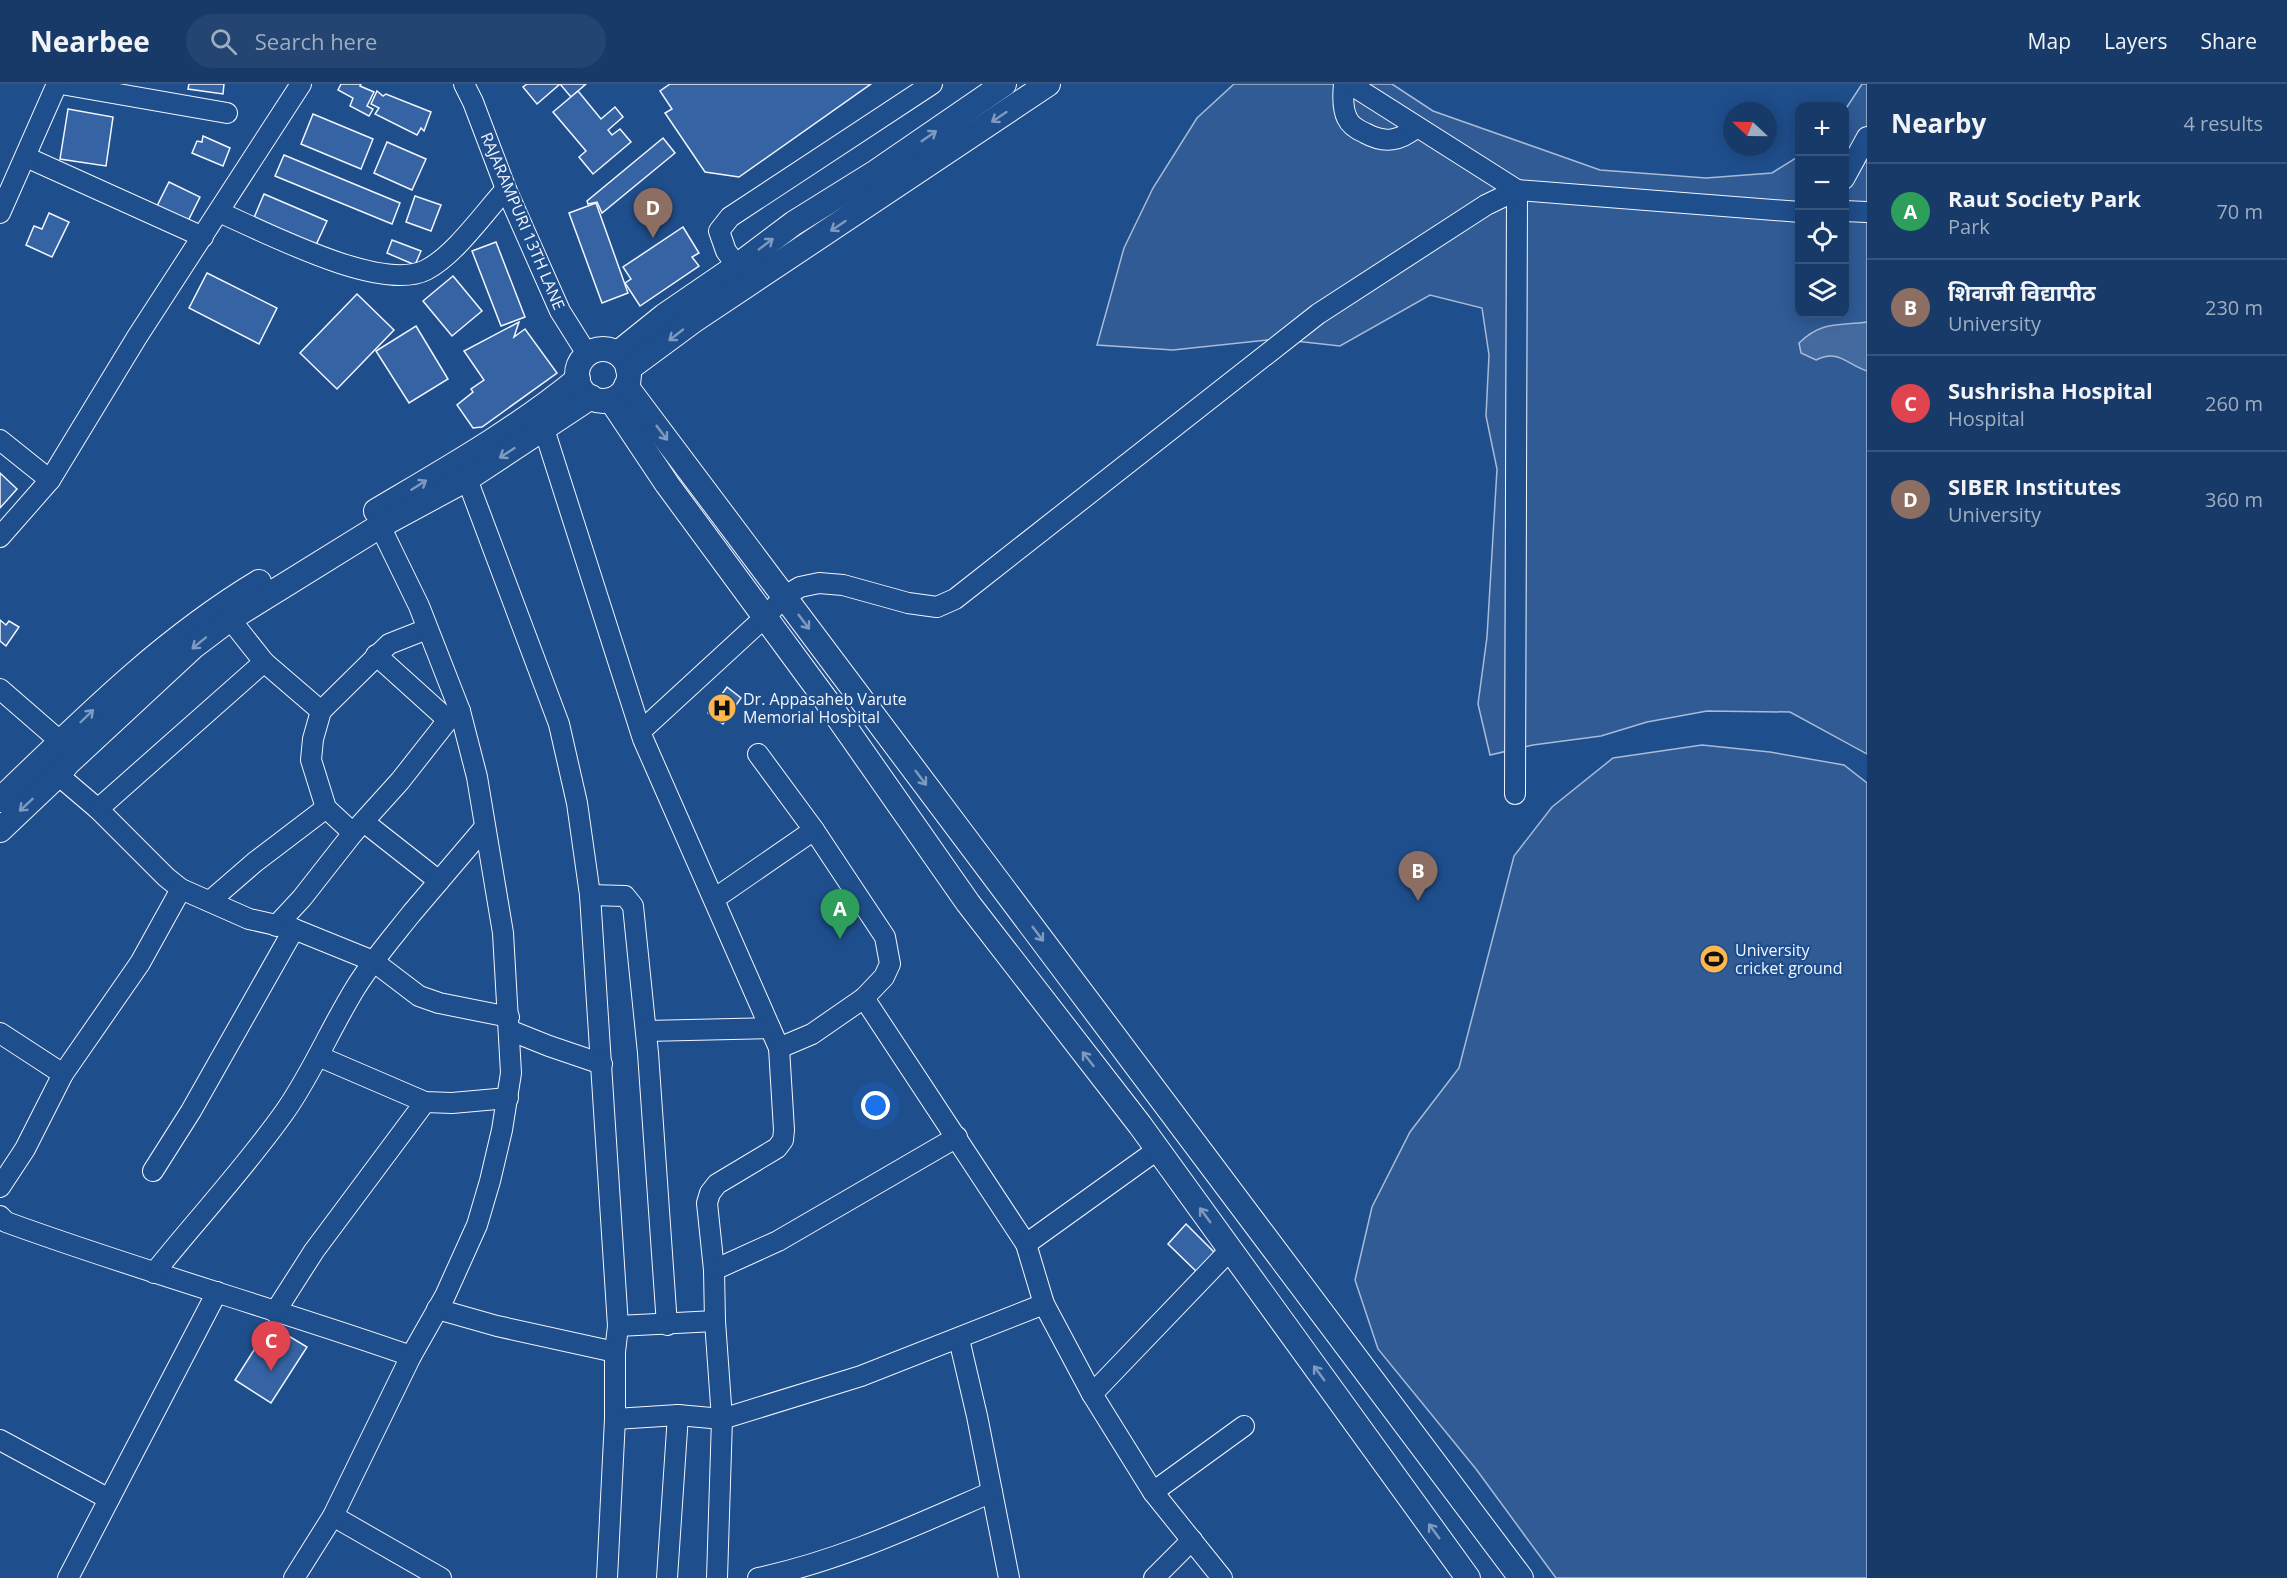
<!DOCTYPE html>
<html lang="en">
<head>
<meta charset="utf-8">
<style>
  :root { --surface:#173a69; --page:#244571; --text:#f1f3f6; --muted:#9eadc0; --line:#36547d; --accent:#ffb74d }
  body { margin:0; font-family:"Open Sans","Noto Sans Devanagari",sans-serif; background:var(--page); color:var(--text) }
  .controls { position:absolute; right:18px; top:18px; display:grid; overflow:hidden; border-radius:12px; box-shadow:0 3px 15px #0003 }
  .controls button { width:54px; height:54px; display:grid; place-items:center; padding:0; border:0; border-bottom:2px solid var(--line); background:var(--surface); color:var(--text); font:30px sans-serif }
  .compass { position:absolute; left:1723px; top:18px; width:54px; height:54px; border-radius:50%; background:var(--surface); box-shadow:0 3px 15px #0003; rotate:292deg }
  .you { position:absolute; left:876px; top:1022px; width:21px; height:21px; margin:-15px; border:4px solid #fff; border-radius:50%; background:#1a73e8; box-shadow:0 0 0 9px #1a73e833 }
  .badge { display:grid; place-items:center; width:39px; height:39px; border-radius:50%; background:var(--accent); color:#fff; font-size:20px; font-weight:700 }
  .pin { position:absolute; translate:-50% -50px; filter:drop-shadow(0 2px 3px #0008) }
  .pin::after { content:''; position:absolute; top:32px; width:21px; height:18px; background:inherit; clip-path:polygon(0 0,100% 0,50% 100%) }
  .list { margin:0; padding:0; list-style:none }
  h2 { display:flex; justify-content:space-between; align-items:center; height:78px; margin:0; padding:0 24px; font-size:26px }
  h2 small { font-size:20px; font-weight:400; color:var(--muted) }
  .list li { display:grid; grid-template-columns:39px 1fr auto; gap:18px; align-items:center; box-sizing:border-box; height:96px; padding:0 24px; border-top:2px solid var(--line) }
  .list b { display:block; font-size:22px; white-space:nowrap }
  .list p { margin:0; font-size:20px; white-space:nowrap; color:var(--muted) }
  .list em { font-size:20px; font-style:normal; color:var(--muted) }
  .icon { flex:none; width:33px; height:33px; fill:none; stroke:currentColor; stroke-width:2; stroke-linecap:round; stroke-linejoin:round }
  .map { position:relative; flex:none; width:1867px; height:1494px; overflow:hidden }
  header { display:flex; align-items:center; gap:36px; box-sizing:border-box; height:84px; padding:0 30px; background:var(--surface); border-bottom:2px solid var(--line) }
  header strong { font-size:28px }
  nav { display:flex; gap:33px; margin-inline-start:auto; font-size:21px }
  .search { width:420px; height:54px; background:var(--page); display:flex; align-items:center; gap:15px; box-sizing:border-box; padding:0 21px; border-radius:33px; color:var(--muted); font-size:22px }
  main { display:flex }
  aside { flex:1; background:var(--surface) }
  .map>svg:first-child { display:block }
  .built { fill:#305b95; stroke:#a8bbd7; stroke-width:1.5 }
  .water { fill:#446ba0; stroke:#a8bbd7; stroke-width:1.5 }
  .building { fill:#3563a3; stroke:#f2f6ff; stroke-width:1.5 }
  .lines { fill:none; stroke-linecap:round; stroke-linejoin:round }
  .minor-casing { stroke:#f2f6ff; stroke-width:22 }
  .major-casing { stroke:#f2f6ff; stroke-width:26 }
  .minor { stroke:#1f4e8c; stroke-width:20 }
  .major { stroke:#1f4e8c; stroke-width:24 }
  .oneway { stroke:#7e9ac0 }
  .labels { text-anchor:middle; stroke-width:4.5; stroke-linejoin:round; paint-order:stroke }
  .street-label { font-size:16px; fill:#f2f6ff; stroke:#1f4e8c }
  .poi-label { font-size:16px; fill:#f2f6ff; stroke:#1f4e8c; text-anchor:start }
</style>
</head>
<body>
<header>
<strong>Nearbee</strong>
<div class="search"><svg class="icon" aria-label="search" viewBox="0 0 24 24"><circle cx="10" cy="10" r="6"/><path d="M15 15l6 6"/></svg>Search here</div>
<nav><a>Map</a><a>Layers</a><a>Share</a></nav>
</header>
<main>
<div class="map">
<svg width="1867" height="1494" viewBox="0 0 1867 1494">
  <rect width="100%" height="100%" fill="#1f4e8c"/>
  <g class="built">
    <path d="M1234 0H1392L1433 27 1600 86 1706 94 1772 89 1799 72 1800 230H1844L1845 26 1862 0H1867V670L1790 628 1707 627 1647 638 1601 652 1533 661 1490 671 1478 620 1487 553 1497 385 1486 332 1489 271 1482 224 1430 211 1340 262 1277 255 1173 266 1097 261 1124 164 1153 104 1197 34Z"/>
    <path d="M1702 661 1770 668 1844 681 1867 699V1494H1556L1476 1385 1378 1265 1355 1196 1372 1123 1410 1048 1459 984 1514 772 1552 723 1613 674Z"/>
  </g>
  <path class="water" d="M1867 238V287C1846 280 1839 265 1816 276L1801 269 1799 259C1822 237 1837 242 1867 238Z"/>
  <g class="building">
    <path d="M189 0H224L223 10 188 5Z"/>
    <path d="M341 0H361L360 2 374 8 367 22 373 25 369 32 350 22 353 14 338 6Z"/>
    <path d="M527 0H560L537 20 523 3Z"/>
    <path d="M560 0H586L571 13Z"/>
    <path d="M670 0H871L739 93 705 88 665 29 672 25 660 7Z"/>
    <path d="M377 7 383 12 386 10 431 28 424 47 421 44 417 51 375 30 379 24 371 20Z"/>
    <path d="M578 7 601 35 615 23 623 33 608 46 612 51 620 45 631 58 593 90 579 73 586 67 553 28Z"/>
    <path d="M68 25 113 33 106 82 60 75Z"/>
    <path d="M313 30 373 55 361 85 301 60Z"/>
    <path d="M203 52 230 64 223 82 192 69 197 57 202 58Z"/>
    <path d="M663 54 675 69 602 129 597 118 588 120 587 117Z"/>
    <path d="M387 58 426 75 412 106 374 89Z"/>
    <path d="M284 71 400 119 392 140 275 92Z"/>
    <path d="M169 98 200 113 186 141 155 126Z"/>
    <path d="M264 110 327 137 315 163 253 136Z"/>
    <path d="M415 112 441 121 431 147 406 138Z"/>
    <path d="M596 119 628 209 602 219 569 129Z"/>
    <path d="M49 129 69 138 52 173 26 161 34 142 42 145Z"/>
    <path d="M683 143 699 169 692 173 699 182 640 222 625 199 631 195 623 183Z"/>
    <path d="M392 156 421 167 415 181 387 169Z"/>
    <path d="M496 158 525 233 501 242 472 167Z"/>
    <path d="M207 189 277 224 259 260 189 224Z"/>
    <path d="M453 192 482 227 452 252 423 217Z"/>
    <path d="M357 210 394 246 337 305 300 269Z"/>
    <path d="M519 238 514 253 525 245 557 289 482 343 473 344 457 321 473 308 471 305 484 296 464 267Z"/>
    <path d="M416 242 448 295 409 319 376 267Z"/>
    <path d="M0 389 17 405 0 424Z"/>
    <path d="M0 536 6 541 9 537 19 543 6 562 0 557Z"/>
    <path d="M727 603 741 614 723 640 708 629Z"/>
    <path d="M1186 1140 1217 1171 1199 1190 1168 1160Z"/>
    <path d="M287 1251 307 1263 271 1319 235 1296 261 1255 277 1265Z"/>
  </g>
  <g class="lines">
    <g class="minor-casing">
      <g id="minor">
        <path d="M61 0 227 29"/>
        <path d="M464 0 473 18 506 105 544 191 560 227 587 270"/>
        <path d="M1344 0C1343 10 1342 24 1347 34 1350 41 1358 46 1365 49 1385 60 1400 57 1417 43"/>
        <path d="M1350 0 1517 106 1515 710"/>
        <path d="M26 73 203 153"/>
        <path d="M1844 95 1867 53"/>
        <path d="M1844 127 1867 128"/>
        <path d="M219 128C265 148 381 209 426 186 455 171 484 129 506 105"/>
        <path d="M0 129 57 0"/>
        <path d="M737 182 726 167 719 147 730 133 932 0"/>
        <path d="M544 345 643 655 779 964 784 1046 783 1056 777 1064 717 1100 710 1109 707 1119 714 1186 715 1237 722 1335 717 1494"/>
        <path d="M0 356 50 396"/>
        <path d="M467 395 559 640 577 719 590 811 618 1242 615 1268V1335L607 1494"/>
        <path d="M0 453 50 396 137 253 301 0"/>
        <path d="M230 535 264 578 321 627"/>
        <path d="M376 571 448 636"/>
        <path d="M0 605 61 658"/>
        <path d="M641 647 765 533 785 512 800 503 819 499 843 501 908 519 937 523 955 515 1318 230 1486 121 1517 106 1800 128"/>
        <path d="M758 670 814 746 885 853 890 880 884 893 864 914 812 950 779 964"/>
        <path d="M58 691 98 725 166 793 181 805 249 835 294 845 373 877 419 912 439 919 509 933"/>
        <path d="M98 725 264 578"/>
        <path d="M364 738 439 797"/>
        <path d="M353 749 326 724 311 676 313 655 321 627 389 560 427 545"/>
        <path d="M590 811 625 812 633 822 648 969 667 1241"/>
        <path d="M714 815 814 746"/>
        <path d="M210 817 255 778 326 724"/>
        <path d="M276 842 302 814 353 749 400 697 448 636 460 627"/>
        <path d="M864 914 1026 1160 1044 1220 1092 1310 1153 1408 1222 1494"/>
        <path d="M509 946 549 962 602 980"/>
        <path d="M646 947 770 944"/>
        <path d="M0 949 63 990"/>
        <path d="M318 972 425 1018 452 1019 508 1014"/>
        <path d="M153 1087 191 1027 294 845"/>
        <path d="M0 1103 25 1065 63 990 140 879 181 805"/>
        <path d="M0 1132 6 1138C140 1187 277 1225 411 1272"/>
        <path d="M1026 1160 1157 1066"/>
        <path d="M714 1186 778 1157 957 1053"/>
        <path d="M154 1189C198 1134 246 1083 286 1026 313 987 331 943 356 903 372 877 392 854 411 830 436 801 460 772 485 743"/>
        <path d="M437 1225 497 1242 615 1268"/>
        <path d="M275 1228 314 1167 425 1018"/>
        <path d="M618 1242 715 1237"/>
        <path d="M959 1255 977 1332 1009 1494"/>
        <path d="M1092 1310 1230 1166"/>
        <path d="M615 1335 678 1331 722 1335 861 1292 1044 1220"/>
        <path d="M0 1356 109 1415"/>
        <path d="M1153 1408 1244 1342"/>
        <path d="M333 1432 441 1494"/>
        <path d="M68 1494 217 1208"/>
        <path d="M294 1494 333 1432 411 1272 445 1212 477 1141 490 1097 502 1046 511 989 503 849 477 693 460 627 419 522 380 442"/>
        <path d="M667 1494 678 1331"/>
        <path d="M758 1494C840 1477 916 1441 992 1408"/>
        <path d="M1154 1494 1192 1456"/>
      </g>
    </g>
    <g class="major-casing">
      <g id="major">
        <circle cx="603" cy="291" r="26"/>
        <path d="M618 269 664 232 737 182 794 139 876 88 1004 0"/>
        <path d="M628 285 693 237 1048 0"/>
        <path d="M626 302 1521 1494"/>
        <path d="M611 316 667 400 826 616 968 819 1140 1041 1468 1494"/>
        <path d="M376 427C445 386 516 346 578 295"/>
        <path d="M0 716C82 637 161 557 259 498"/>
        <path d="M0 746 58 691 68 679 193 563 230 535 380 442 467 395 591 313"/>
      </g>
    </g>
    <use href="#minor" class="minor"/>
    <use href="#major" class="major"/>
  </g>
  <defs><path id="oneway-shaft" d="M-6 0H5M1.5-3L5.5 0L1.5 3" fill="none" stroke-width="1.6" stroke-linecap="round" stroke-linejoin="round" transform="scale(1.5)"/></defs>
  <g class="oneway">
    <use href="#oneway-shaft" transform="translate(999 33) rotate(146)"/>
    <use href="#oneway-shaft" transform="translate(929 52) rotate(-35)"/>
    <use href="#oneway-shaft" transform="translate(838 142) rotate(146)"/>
    <use href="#oneway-shaft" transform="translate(766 160) rotate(-37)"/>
    <use href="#oneway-shaft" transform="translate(676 251) rotate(142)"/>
    <use href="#oneway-shaft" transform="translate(662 349) rotate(53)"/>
    <use href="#oneway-shaft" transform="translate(507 369) rotate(147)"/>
    <use href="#oneway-shaft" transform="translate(419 401) rotate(-32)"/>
    <use href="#oneway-shaft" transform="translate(804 538) rotate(53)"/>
    <use href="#oneway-shaft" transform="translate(199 559) rotate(141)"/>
    <use href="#oneway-shaft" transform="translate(87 632) rotate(-44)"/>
    <use href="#oneway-shaft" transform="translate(921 694) rotate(53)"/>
    <use href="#oneway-shaft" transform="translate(26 721) rotate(137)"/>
    <use href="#oneway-shaft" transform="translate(1038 850) rotate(53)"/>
    <use href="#oneway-shaft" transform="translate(1088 975) rotate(-128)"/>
    <use href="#oneway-shaft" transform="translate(1205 1131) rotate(-126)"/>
    <use href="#oneway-shaft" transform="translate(1319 1289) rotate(-126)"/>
    <use href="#oneway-shaft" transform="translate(1434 1447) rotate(-126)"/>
  </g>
  <defs>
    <g id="hospital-disc" transform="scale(1.5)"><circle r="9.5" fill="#ffb74d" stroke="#1f4e8c"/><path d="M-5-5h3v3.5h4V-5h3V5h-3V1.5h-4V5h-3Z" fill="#111"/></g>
    <g id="stadium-disc" transform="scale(1.5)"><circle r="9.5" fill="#ffb74d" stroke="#1f4e8c"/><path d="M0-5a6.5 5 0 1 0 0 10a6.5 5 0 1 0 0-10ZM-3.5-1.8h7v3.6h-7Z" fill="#111"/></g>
  </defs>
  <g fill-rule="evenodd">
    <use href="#hospital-disc" x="722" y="624"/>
    <use href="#stadium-disc" x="1714" y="875"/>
  </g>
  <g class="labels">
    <g class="street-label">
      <text transform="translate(523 137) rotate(67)" y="6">RAJARAMPURI 13TH LANE</text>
    </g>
    <g class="poi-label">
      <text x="743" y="621">Dr. Appasaheb Varute<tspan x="743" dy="18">Memorial Hospital</tspan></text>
      <text x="1735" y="872">University<tspan x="1735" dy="18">cricket ground</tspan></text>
    </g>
  </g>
</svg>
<div class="controls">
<button>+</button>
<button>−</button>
<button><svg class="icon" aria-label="locate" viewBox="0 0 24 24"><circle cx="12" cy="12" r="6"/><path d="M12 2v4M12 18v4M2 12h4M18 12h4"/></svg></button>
<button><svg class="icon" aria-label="layers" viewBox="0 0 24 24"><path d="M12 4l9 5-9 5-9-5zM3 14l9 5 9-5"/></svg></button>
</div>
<svg class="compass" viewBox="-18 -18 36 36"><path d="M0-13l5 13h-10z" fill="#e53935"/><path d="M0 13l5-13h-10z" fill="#9eadc0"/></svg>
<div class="you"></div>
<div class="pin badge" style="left:840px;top:855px;background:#2e9e5b">A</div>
<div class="pin badge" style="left:1418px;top:817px;background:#8d6e63">B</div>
<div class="pin badge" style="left:271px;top:1287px;background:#e0444e">C</div>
<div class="pin badge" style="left:653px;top:154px;background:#8d6e63">D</div>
</div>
<aside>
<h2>Nearby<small>4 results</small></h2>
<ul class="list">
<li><span class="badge" style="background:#2e9e5b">A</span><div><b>Raut Society Park</b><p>Park</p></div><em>70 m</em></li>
<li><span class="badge" style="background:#8d6e63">B</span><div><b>शिवाजी विद्यापीठ</b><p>University</p></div><em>230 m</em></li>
<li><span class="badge" style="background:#e0444e">C</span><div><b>Sushrisha Hospital</b><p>Hospital</p></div><em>260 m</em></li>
<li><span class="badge" style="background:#8d6e63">D</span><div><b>SIBER Institutes</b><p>University</p></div><em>360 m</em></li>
</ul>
</aside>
</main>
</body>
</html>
